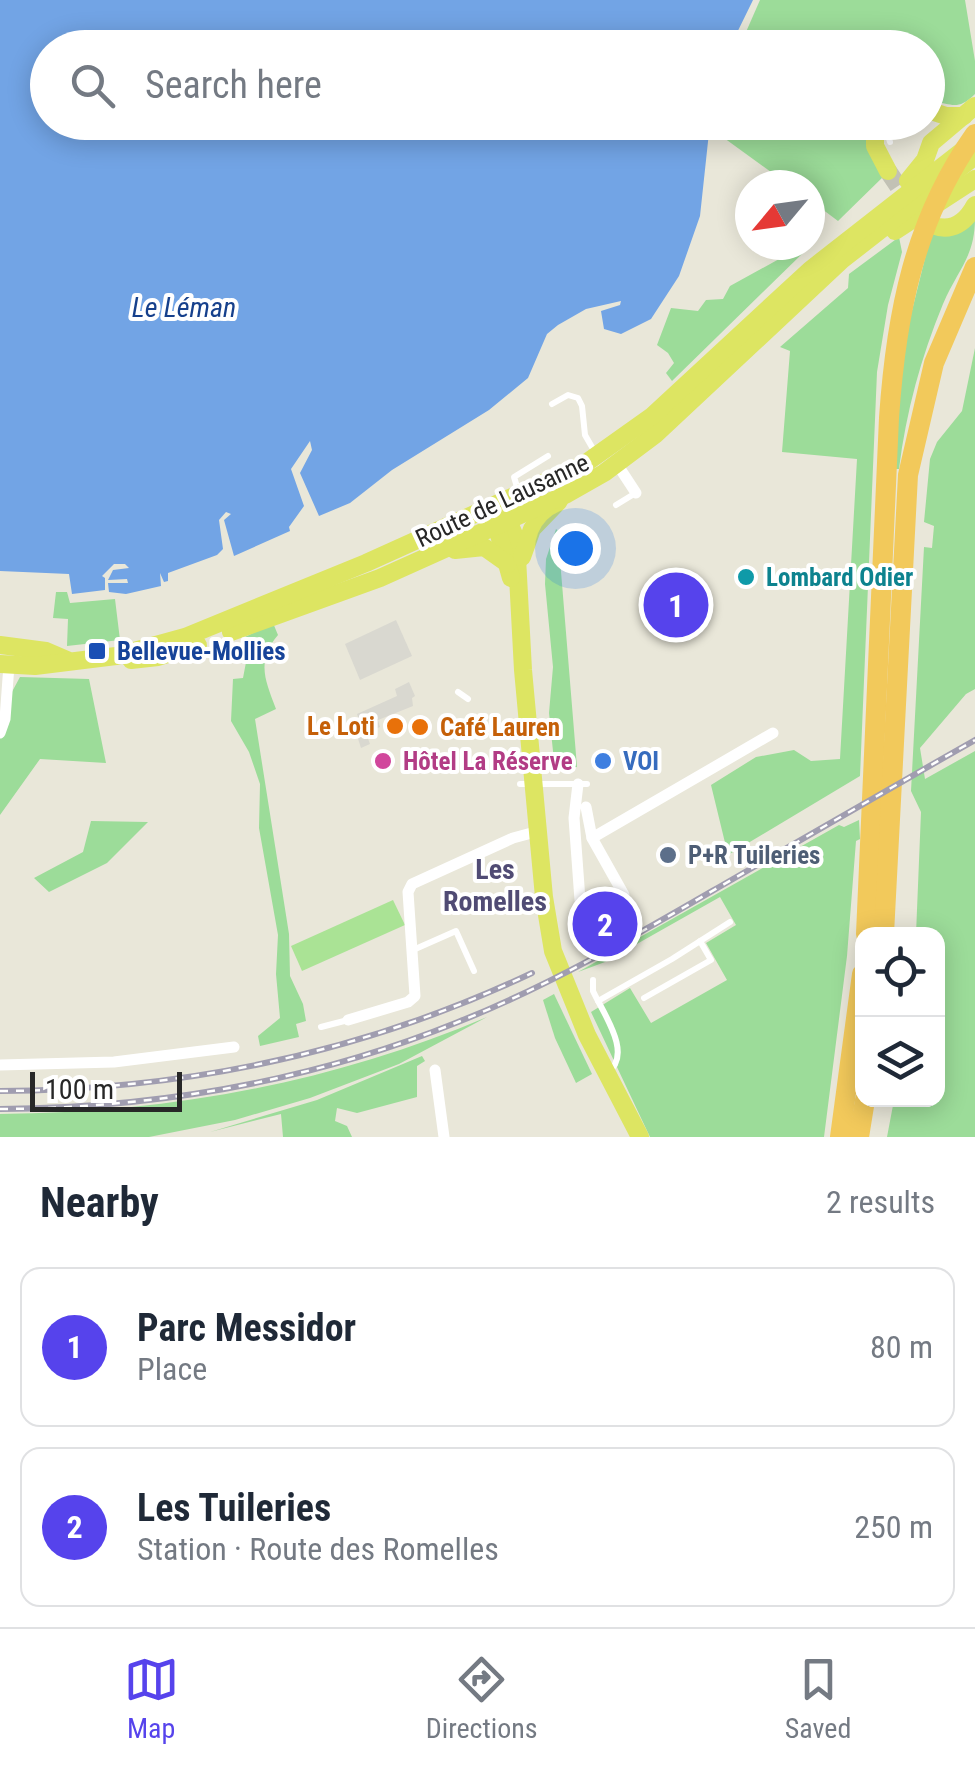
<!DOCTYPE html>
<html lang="en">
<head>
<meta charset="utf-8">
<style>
  :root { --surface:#fff; --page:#f6f6f7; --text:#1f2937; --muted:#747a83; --line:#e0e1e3; --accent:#5643ec }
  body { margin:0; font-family:"Roboto Condensed",sans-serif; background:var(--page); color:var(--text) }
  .controls { position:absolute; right:30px; bottom:30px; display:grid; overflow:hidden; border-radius:20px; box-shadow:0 5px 25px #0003 }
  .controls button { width:90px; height:90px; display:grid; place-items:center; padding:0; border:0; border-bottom:2px solid var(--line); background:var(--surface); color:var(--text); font:50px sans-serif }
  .compass { position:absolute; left:735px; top:170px; width:90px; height:90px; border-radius:50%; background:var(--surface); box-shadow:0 5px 25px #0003; rotate:241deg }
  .scale { position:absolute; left:30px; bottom:25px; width:152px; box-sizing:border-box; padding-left:10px; border:5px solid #272727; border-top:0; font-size:28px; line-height:35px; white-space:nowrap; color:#272727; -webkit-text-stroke:8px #fff; paint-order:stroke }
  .you { position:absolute; left:575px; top:548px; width:35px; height:35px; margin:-25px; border:8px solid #fff; border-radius:50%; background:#1a73e8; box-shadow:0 0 0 15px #1a73e833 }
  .badge { display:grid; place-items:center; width:65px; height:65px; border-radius:50%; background:var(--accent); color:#fff; font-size:32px; font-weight:700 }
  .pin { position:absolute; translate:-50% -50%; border:5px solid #fff; box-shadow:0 2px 10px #0006 }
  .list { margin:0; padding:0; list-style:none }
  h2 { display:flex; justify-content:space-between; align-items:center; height:130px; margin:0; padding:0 40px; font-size:42px }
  h2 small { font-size:32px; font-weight:400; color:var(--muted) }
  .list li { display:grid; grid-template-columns:65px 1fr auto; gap:30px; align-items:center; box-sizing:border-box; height:160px; margin:0 20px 20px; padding:0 20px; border:2px solid var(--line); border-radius:20px }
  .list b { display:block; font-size:38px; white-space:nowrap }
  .list p { margin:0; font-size:32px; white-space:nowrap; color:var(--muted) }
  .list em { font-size:32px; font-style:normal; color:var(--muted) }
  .icon { flex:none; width:55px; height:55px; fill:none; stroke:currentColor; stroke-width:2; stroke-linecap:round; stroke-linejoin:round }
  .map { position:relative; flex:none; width:975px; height:1137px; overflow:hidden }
  .search { position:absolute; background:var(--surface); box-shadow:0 5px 25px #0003; left:30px; right:30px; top:30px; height:110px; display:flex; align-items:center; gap:25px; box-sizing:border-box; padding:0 35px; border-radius:55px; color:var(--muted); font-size:38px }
  .sheet { height:490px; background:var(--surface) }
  nav { display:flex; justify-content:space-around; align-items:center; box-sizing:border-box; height:140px; border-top:2px solid var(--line); background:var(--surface); font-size:28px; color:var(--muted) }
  nav a { display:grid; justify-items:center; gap:5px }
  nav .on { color:var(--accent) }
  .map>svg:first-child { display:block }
  .green { fill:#9cdc99 }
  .pitch { fill:#aae395 }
  .plaza { fill:#d9d8d0 }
  .water { fill:#72a4e5 }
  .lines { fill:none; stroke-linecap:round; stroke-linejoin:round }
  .primary-tunnel { stroke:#c2c1b5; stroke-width:18; stroke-dasharray:18 9; stroke-linecap:butt }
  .service { stroke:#fff; stroke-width:6 }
  .minor { stroke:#fff; stroke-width:11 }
  .primary { stroke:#dde562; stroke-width:18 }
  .motorway { stroke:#f2c95b; stroke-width:20 }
  .rail-casing { stroke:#a09db0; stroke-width:6 }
  .rail { stroke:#fff; stroke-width:2.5; stroke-dasharray:8; stroke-linecap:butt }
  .culture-dot { fill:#0f9aa8; stroke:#fff; stroke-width:4 }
  .transit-dot { fill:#1a4fb4; stroke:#fff; stroke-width:4 }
  .food-dot { fill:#e8710a; stroke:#fff; stroke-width:4 }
  .hotel-dot { fill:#d1479c; stroke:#fff; stroke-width:4 }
  .shop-dot { fill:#3f7fe0; stroke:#fff; stroke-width:4 }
  .service-dot { fill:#5c6f8a; stroke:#fff; stroke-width:4 }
  .labels { text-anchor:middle; stroke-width:8; stroke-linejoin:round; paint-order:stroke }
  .street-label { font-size:25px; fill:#272727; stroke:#fff }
  .culture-label { font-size:25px; font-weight:bold; fill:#0d838f; stroke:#fff; text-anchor:start }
  .transit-label { font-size:25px; font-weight:bold; fill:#164399; stroke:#fff; text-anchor:start }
  .food-label { font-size:25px; font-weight:bold; fill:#c56008; stroke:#fff; text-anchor:end }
  .hotel-label { font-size:25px; font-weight:bold; fill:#b23c85; stroke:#fff; text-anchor:start }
  .shop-label { font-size:25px; font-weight:bold; fill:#366cbe; stroke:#fff; text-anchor:start }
  .service-label { font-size:25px; font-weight:bold; fill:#4e5e75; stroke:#fff; text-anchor:start }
  .water-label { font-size:28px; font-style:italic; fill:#16408c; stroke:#fff }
  .neighbourhood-label { font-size:28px; font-weight:bold; fill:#504b74; stroke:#fff }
</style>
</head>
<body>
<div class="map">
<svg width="975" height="1137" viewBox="0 0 975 1137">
  <rect width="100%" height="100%" fill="#e9e7d9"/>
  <g class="green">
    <path d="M760 0H965L975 61V94C954 115 949 99 928 103V48H739Z"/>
    <path d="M715 122 869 123 885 175 838 221 810 200V185H789L713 130Z"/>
    <path d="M975 218C975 257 958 269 943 304 921 357 906 412 899 469H894L902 351 932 230Z"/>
    <path d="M899 237 902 252 888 305 877 372 860 776 728 855 711 785 756 757 794 750 811 761 840 759 857 459 782 452 790 351 780 347 848 288 849 274Z"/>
    <path d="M799 248 804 252 672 381 666 373 674 363 668 353 657 345 671 308 698 311 706 300 723 299 730 286Z"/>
    <path d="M975 348V689L966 694 920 748 925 779 975 751V1137H887L894 1100H938V934H916L921 812 911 791 924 547 932 548 934 526 924 522 930 459 937 442 962 411Z"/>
    <path d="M556 529 567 539 564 546 559 547 577 767 555 770 549 713 553 667 545 584 546 559Z"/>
    <path d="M56 592H67L70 603 115 599 120 640 67 646 68 619 53 618Z"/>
    <path d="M273 623 278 635C256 661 265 680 276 709L255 719 289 934 290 976 303 1004 306 1021 296 1024 299 1037 260 1046 258 1036 280 1018 276 974 278 935 259 828 260 784 249 752 231 721 233 679 243 678 247 657 245 637Z"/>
    <path d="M20 677 89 679 106 763 40 759 0 815V714Z"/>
    <path d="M859 820 860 839 856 841 847 956 824 1137H650L591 1012 630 988 651 1023 727 980 706 943 736 925 720 897 605 962 578 972 839 825 844 827Z"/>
    <path d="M91 821 148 822 107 863 49 892 34 878 83 852Z"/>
    <path d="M554 994 592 1074 576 1083 555 1038 543 1000Z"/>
    <path d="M487 1017 399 1064 310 1098 235 1120 149 1137H0V1114C168 1113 332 1083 487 1017Z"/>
    <path d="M422 1056 425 1061 417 1066V1097L357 1113 337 1108 335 1121 347 1126 352 1137H283L281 1114 210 1132 317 1100Z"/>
  </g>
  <path class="pitch" d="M393 900 405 925 302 971 291 946Z"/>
  <g class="plaza">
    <path d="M396 620 412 656 360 680 345 644Z"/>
    <path d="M409 682 415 696 412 698 413 706 378 720 380 727 366 733 370 744 361 748 353 723 359 720 357 714 397 696 395 689Z"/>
  </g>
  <path class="water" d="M0 0H753L730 47 48 48V122L710 123 700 216 679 276 651 319 621 334 604 329 601 311 620 305 621 301 586 309 558 325 547 334 528 378 489 410 392 470 350 503 319 516 300 473 312 450 310 441 291 469 304 506 289 527 290 531 234 556 224 520 231 514 226 512 219 520 223 549 217 555 168 573V581L164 582 160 573 161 586 126 594 109 592 108 583H128L127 579 108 580 113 570 129 568 125 564H114L102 576 105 578V590L72 594 69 574 0 571Z"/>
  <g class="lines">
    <path class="primary-tunnel" d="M888 171 913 208"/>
    <g class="service">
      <path d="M890 122 887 132 890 142"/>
      <path d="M911 122 915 129"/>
      <path d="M552 404 568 395 578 398 582 406 585 435 596 454"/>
      <path d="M518 490 514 477 548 456"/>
      <path d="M616 505 634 494"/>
      <path d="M458 692 468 699"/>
      <path d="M520 784H587"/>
      <path d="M413 950 456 931 474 971"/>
      <path d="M593 980V991C603 1013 634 1055 607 1073"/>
      <path d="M644 998 711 960 700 941"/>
      <path d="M598 1001 672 959 730 922"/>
      <path d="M321 1027 348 1020"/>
    </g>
    <g class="minor">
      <path d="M617 464 636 493"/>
      <path d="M0 733 5 719 9 665"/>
      <path d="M578 784 574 818 580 900 582 907 595 913 624 895 592 838 586 807"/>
      <path d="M592 838 773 733"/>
      <path d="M348 1020 408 1002 415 996 408 892 412 884 513 838 539 831"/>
      <path d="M0 1065 114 1062 234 1047"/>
      <path d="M435 1070 444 1137"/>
    </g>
    <g class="primary">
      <path d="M928 110 946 116H964"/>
      <path d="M875 122V146L888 171"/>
      <path d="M908 181 925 160 931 143 975 106"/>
      <path d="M932 225C952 233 966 222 975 205"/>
      <path d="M895 231 975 179"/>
      <path d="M498 510 507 518 516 539 523 670 544 897 553 951 587 1035 640 1137"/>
      <path d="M494 517 511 578"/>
      <path d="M455 550 484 547 508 564"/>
      <path d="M522 557 532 529 559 501"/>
      <path d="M231 632 380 578 567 494 604 473 656 434 842 260 975 156"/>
      <path d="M0 645 46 651 67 660"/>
      <path d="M131 660 158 657 198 645"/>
      <path d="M0 664 35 666 116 656 185 637 366 563 583 465 652 416 810 270 962 151"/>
    </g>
    <g class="motorway">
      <path d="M866 934 889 418C896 315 914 220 975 134"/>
      <path d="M884 934 908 475 934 363 975 267"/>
      <path d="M840 1137 862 974"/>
      <path d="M859 1137 865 1100"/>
    </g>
    <g class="rail-casing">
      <g id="rail">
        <path d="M0 1091C185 1090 365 1052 532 973"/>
        <path d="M0 1109C157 1108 312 1081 458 1022 554 984 643 931 733 879 813 833 894 786 975 740"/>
      </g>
    </g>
    <use href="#rail" class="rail"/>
  </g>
  <circle class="culture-dot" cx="746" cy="577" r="10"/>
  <rect class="transit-dot" x="87" y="641" width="20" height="20" rx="5"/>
  <g class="food-dot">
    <circle cx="395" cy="726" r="10"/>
    <circle cx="420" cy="727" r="10"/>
  </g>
  <circle class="hotel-dot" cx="383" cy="761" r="10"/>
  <circle class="shop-dot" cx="603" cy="761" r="10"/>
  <circle class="service-dot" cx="668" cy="855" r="10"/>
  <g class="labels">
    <g class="street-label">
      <text transform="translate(502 500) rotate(-25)" y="9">Route de Lausanne</text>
    </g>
    <g class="culture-label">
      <text x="766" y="586">Lombard Odier</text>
    </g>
    <g class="transit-label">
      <text x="117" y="660">Bellevue-Mollies</text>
    </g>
    <g class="food-label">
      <text x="375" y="735">Le Loti</text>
      <text x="440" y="736" text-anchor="start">Café Lauren</text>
    </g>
    <g class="hotel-label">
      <text x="403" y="770">Hôtel La Réserve</text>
    </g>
    <g class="shop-label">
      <text x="623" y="770">VOI</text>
    </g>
    <g class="service-label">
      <text x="688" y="864">P+R Tuileries</text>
    </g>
    <g class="water-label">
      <text x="184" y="317">Le Léman</text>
    </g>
    <g class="neighbourhood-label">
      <text x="495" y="879">Les<tspan x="495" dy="32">Romelles</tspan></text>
    </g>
  </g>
</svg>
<div class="controls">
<button><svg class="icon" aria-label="locate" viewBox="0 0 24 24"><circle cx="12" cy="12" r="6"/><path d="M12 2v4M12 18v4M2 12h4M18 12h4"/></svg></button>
<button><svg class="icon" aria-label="layers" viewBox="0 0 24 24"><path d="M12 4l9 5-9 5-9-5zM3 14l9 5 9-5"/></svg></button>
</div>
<svg class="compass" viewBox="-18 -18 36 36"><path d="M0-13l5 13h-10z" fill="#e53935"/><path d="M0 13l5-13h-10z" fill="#747a83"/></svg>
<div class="scale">100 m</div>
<div class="you"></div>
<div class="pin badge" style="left:676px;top:605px">1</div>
<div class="pin badge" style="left:605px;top:924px">2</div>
<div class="search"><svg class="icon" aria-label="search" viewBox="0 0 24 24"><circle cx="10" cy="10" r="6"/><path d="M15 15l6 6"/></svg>Search here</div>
</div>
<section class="sheet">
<h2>Nearby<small>2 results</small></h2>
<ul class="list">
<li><span class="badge">1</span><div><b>Parc Messidor</b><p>Place</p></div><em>80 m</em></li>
<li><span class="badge">2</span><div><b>Les Tuileries</b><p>Station · Route des Romelles</p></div><em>250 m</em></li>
</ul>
</section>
<nav>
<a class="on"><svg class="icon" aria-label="map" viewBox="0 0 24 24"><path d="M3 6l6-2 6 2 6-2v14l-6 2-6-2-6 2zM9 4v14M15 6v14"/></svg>Map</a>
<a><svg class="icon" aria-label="directions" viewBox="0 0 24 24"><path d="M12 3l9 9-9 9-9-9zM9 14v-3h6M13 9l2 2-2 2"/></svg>Directions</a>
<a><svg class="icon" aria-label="saved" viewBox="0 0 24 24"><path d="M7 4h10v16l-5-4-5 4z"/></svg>Saved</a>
</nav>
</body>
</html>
